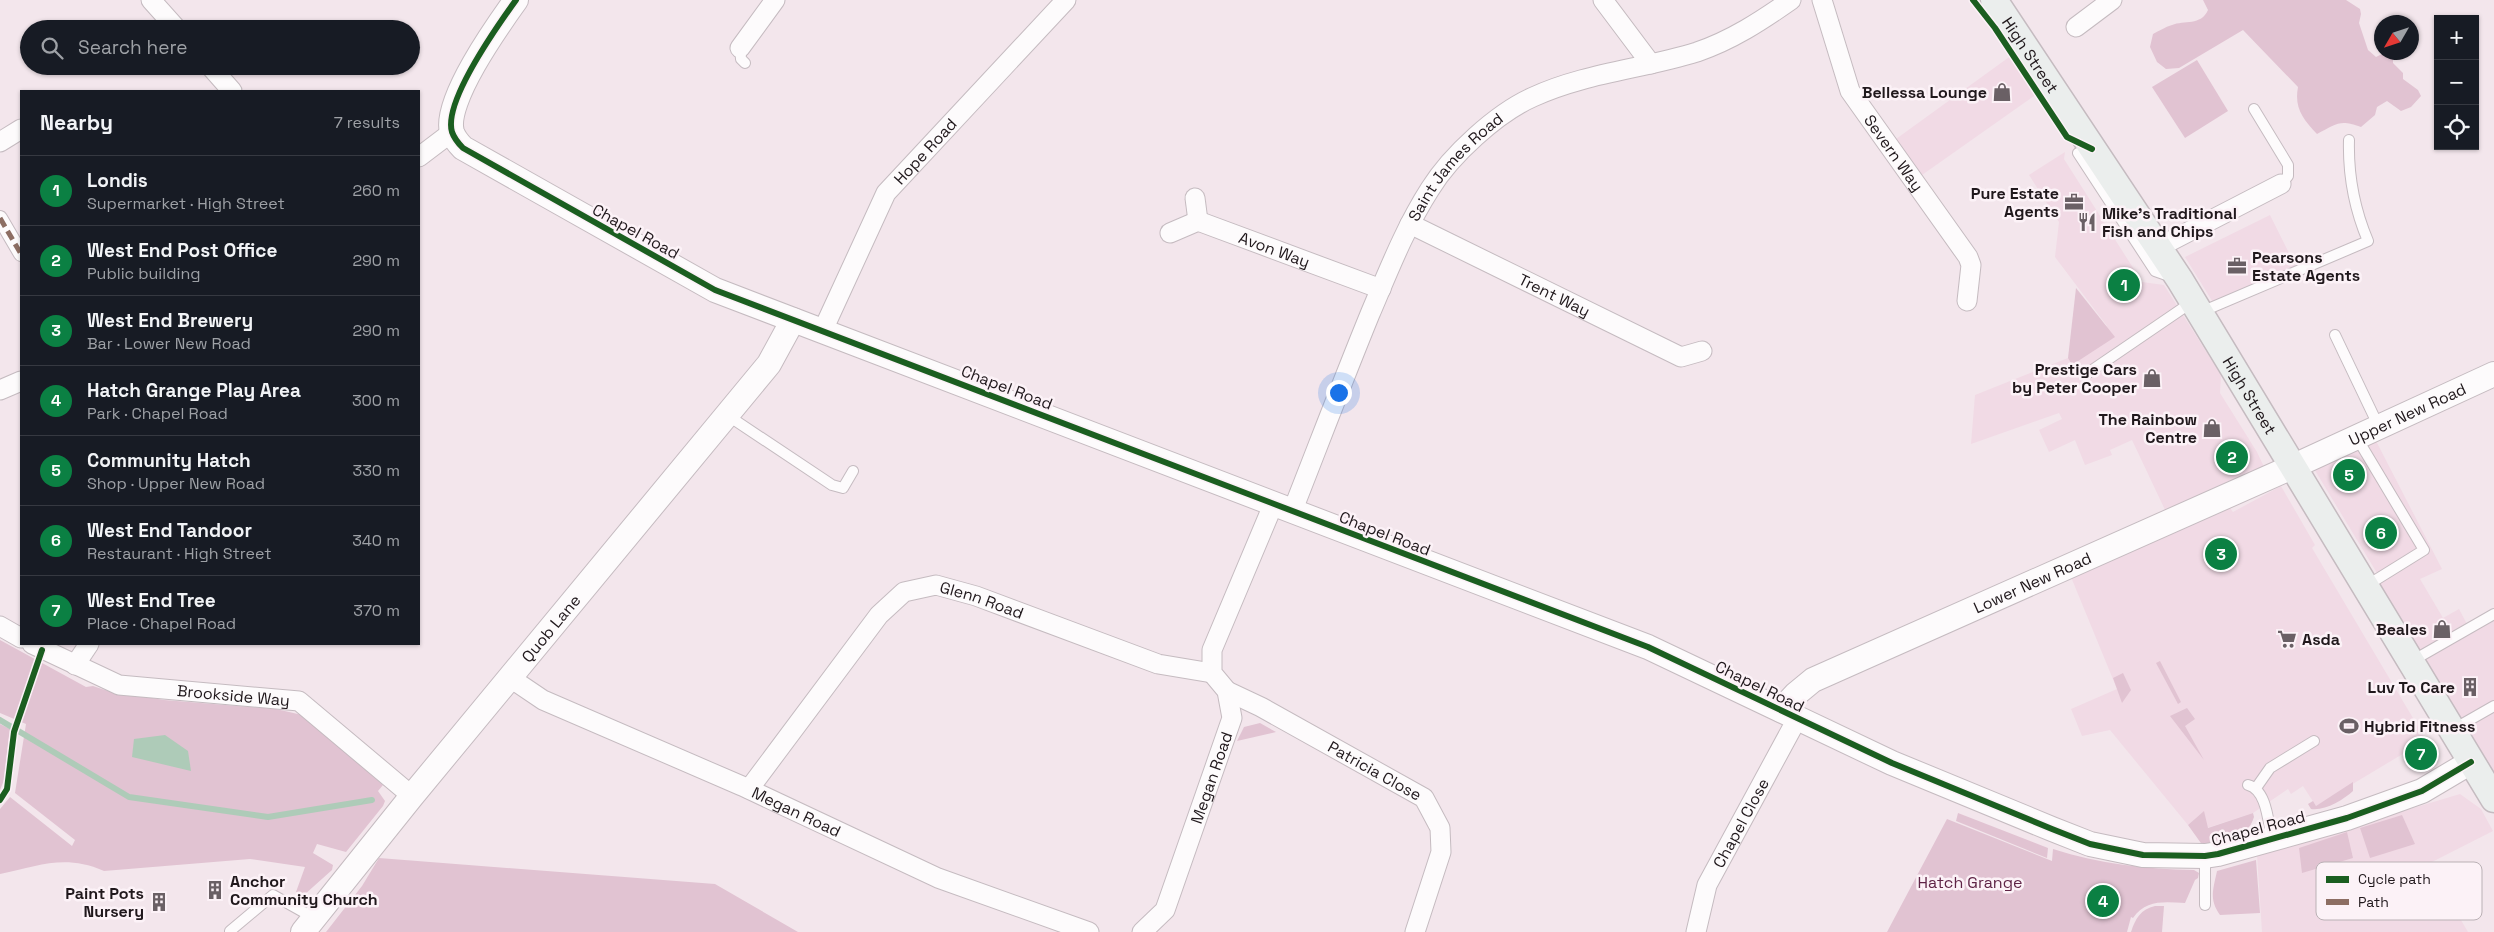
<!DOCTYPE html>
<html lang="en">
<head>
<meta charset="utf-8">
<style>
  :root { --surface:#171b24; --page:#242831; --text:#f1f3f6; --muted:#9ea1a6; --line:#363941; --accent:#0b8043 }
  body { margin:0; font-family:"Space Grotesk",sans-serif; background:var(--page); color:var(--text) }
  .controls { position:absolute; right:15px; top:15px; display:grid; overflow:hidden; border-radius:0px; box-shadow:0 1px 4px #0004 }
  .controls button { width:45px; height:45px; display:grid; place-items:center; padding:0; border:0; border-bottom:1px solid var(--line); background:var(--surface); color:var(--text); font:25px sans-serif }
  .compass { position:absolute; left:2374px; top:15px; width:45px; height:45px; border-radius:50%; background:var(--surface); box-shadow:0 1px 4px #0004; rotate:231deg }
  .you { position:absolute; left:1338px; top:392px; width:18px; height:18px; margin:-12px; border:4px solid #fff; border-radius:50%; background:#1a73e8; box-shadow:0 0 0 8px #1a73e833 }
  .badge { display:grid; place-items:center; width:32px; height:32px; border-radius:50%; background:var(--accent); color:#fff; font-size:16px; font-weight:700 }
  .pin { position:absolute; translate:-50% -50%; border:2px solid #fff; box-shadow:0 1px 5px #0006 }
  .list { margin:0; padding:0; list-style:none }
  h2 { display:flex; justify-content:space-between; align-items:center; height:65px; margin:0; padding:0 20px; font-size:21px }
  h2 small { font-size:16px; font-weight:400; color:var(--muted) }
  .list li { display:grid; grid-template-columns:32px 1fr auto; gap:15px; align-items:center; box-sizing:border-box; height:70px; padding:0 20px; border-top:1px solid var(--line) }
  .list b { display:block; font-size:19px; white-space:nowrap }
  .list p { margin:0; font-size:16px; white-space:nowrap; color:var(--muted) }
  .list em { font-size:16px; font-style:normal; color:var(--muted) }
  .icon { flex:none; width:28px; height:28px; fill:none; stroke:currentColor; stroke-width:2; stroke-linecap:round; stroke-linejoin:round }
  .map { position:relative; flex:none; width:2494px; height:932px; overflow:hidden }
  .search { position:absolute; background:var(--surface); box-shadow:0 1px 4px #0004; left:20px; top:20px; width:400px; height:55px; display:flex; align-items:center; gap:12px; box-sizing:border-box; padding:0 18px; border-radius:28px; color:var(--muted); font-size:19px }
  .panel { position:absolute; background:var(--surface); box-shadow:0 1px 4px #0004; left:20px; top:90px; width:400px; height:555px; border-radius:0px }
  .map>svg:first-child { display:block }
  .built { fill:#f1dae5 }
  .green { fill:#e1c3d2 }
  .water { fill:#aecbb8 }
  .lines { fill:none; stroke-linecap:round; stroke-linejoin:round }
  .stream { stroke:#aecbb8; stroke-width:6 }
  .service-casing { stroke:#c5bbc0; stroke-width:12 }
  .pedestrian-casing { stroke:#c5bbc0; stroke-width:16 }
  .minor-casing { stroke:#c5bbc0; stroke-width:21 }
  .tertiary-casing { stroke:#c5bbc0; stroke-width:26 }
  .secondary-casing { stroke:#c5bbc0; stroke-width:29 }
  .service { stroke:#fdfbfc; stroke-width:10 }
  .pedestrian { stroke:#fdfbfc; stroke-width:14 }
  .minor { stroke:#fdfbfc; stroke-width:19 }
  .tertiary { stroke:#fdfbfc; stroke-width:24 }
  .secondary { stroke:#ebeeed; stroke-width:26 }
  .quiet { stroke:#8d6e63; stroke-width:5; stroke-dasharray:10 5; stroke-linecap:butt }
  .cycleway-casing { stroke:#fcf2f7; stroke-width:9 }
  .cycleway { stroke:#1b5e20; stroke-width:6 }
  .labels { text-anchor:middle; stroke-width:5; stroke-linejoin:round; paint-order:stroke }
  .street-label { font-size:16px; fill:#20181c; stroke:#fcf2f7 }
  .poi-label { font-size:16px; font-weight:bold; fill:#20181c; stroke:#fcf2f7; text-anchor:end }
  .park-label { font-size:16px; fill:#5f2446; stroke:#fcf2f7 }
  .key { fill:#fcf2f7; stroke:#bab1b5; stroke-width:1 }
  .key-label { font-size:14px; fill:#20181c }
</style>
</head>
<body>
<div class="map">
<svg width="2494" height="932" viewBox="0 0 2494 932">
  <rect width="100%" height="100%" fill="#f3e6ec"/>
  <g class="built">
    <path d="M2012 55 2037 94 1922 175 1896 139Z"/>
    <path d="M2065 152 2064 159 2142 282 2164 285 2221 375 2220 393 2257 452 2265 469 2166 512 2132 440 2110 450 2112 455 2085 465 2075 440 2049 452 2039 430 2062 419 2059 413 1971 444 1975 395 2068 358 2072 365 2107 326 2055 257 2059 222 2029 175Z"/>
    <path d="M2270 215 2296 267 2214 304 2185 257Z"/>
    <path d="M2375 439 2442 569 2420 579 2443 618 2459 609 2468 626 2422 654 2378 582 2377 573 2313 467Z"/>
    <path d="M2281 486 2315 545 2312 548 2426 740 2316 806 2303 786 2291 794 2288 789 2253 813 2207 828 2203 812 2188 825 2110 730 2082 736 2071 709 2117 689 2071 577 2230 508 2233 512Z"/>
    <path d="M2494 615V777L2423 657Z"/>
    <path d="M2460 794 2481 809 2493 831 2428 864 2468 932H2262L2257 855Z"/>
  </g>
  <g class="green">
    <path d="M2203 0H2346L2360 9 2361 14 2359 23 2368 50 2376 57 2384 53H2390L2393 55V63L2403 73V79L2418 90 2421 96 2411 107 2401 111 2387 101 2377 107 2375 115 2361 127C2339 119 2337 124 2317 134 2303 119 2294 108 2298 87L2243 30 2179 68 2166 69 2157 62 2150 47 2153 34C2159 31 2165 27 2172 25 2184 20 2201 26 2208 10Z"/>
    <path d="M2197 60 2228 111 2185 138 2152 87Z"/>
    <path d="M2076 288 2115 337 2072 365 2068 358Z"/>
    <path d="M0 640 86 687 93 686 105 690 164 700 276 709 302 715 383 785 378 791 385 801 383 806 346 852 317 844 313 853 333 865 332 870 304 895 296 892 305 867 250 859 104 871C64 854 40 866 0 874V809L10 797 72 846 75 840 15 793 26 724 0 713Z"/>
    <path d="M2160 661 2181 702 2178 704 2156 663Z"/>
    <path d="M2123 673 2131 690 2122 703 2113 678Z"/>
    <path d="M2187 708 2195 719 2185 726 2204 760 2170 716Z"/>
    <path d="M1260 723 1276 732 1237 741 1244 727Z"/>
    <path d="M0 724 10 729 4 780 0 790Z"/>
    <path d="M2353 782V791C2343 800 2325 811 2311 809L2308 804 2313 801 2316 806Z"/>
    <path d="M2204 811 2208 828 2253 813 2254 817C2247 840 2224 841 2203 846L2188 825Z"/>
    <path d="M1958 813 2048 848 2047 858 1956 821Z"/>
    <path d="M2402 815 2415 844 2370 858 2360 828Z"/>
    <path d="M1947 819 2052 861 2053 849C2100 864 2145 869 2194 870L2199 873 2198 878 2195 880 2185 903C2165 902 2146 899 2133 918L2131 917 2127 932H1887Z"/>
    <path d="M2347 832 2353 858 2302 873 2299 848Z"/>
    <path d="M379 858 715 884 798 932H326L362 886Z"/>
    <path d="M2256 860 2260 913 2220 915C2209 899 2213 890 2217 871Z"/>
    <path d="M2155 906H2164L2162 932H2131C2135 919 2141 909 2155 906Z"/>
  </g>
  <path class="water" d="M165 735 188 751 191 771 132 757 134 739Z"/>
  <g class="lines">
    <path class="stream" d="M0 720 129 797 268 817 372 800"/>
    <g class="service-casing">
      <g id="service">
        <path d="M740 48 741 59 745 63"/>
        <path d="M2254 109 2288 165V176L2281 184"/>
        <path d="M2092 149 2078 153 2155 271 2172 277"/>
        <path d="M2201 312 2368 241C2354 208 2348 176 2349 140"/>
        <path d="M2335 335 2379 427"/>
        <path d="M2088 373 2192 302"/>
        <path d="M727 415 832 485 843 488 853 471"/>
        <path d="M2357 438 2424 550 2366 586"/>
        <path d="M2412 661 2494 614"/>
        <path d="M2452 730 2494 706"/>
        <path d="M2248 785C2267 790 2268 822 2272 839"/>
        <path d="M2256 788 2270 768 2314 741"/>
        <path d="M2205 856V905"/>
        <path d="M230 931 273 895 314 918"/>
      </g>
    </g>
    <g class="pedestrian-casing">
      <path id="pedestrian" d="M0 218 21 254"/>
    </g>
    <g class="minor-casing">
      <g id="minor">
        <path d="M151 0 177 29"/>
        <path d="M1603 0 1651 64"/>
        <path id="s1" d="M1822 0 1850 91 1968 257 1971 265 1967 301"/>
        <path d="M2076 27 2112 0"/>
        <path d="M740 48 775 0"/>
        <path d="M210 66 232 91"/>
        <path d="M0 142 21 129"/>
        <path d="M419 157 452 132"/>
        <path d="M1195 198 1198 221"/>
        <path id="s2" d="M1410 224 1681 357 1702 351"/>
        <path id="s3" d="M1170 233 1198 221 1381 289"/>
        <path d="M2159 247 2281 184"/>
        <path id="s4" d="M823 330 886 193 1066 0"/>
        <path d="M0 390 21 381"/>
        <path id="s5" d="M1292 512C1318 446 1343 380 1370 314 1388 272 1405 228 1430 189 1451 155 1497 113 1533 97 1585 73 1643 69 1697 52 1732 40 1761 21 1791 0"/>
        <path d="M0 626 21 638"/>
        <path id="s6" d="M32 644 119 685 299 701 412 796"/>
        <path d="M75 665 89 644"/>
        <path id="s7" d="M509 677 543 700 742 786 938 878 1089 932"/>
        <path id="s8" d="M1227 691 1261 707 1424 798 1440 828 1441 852 1415 932"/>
        <path id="s9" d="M749 789 879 615 904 592 936 585 976 596 1158 664 1212 673"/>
        <path id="s10" d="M1142 932 1165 910 1232 718 1227 691 1212 673V650L1273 505"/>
        <path id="s11" d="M1696 932 1707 885 1797 719"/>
      </g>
    </g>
    <g class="tertiary-casing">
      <g id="tertiary">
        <path d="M516 0C498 25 443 102 452 132 454 138 459 144 463 148L715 290 1648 647 1892 763 2052 829 2090 844 2143 855 2205 856 2218 854 2347 818 2422 791 2471 762"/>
        <path id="s12" d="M1781 710 1796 694 1813 680 2292 467 2494 374"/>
        <path id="s13" d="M303 932 412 796 769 364 793 320"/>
      </g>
    </g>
    <g class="secondary-casing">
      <g id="secondary">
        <path id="s14" d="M1994 0 2180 280 2494 799"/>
      </g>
    </g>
    <use href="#service" class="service"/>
    <use href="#pedestrian" class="pedestrian"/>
    <use href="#minor" class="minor"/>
    <use href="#tertiary" class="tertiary"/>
    <use href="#secondary" class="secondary"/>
    <path class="quiet" d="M0 218 21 254"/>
    <g class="cycleway-casing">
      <g id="cycleway">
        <path d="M516 0C498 25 443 102 452 132 454 138 459 144 463 148L715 290 1648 647 1892 763 2052 829 2090 844 2143 855 2205 856 2218 854 2347 818 2422 791 2471 762"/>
        <path d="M1973 0 1995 28 2067 137 2092 149"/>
        <path d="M0 800 7 789 14 732 42 650"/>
      </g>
    </g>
    <use href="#cycleway" class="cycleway"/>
  </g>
  <defs>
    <g id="shop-bare" transform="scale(1.5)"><path d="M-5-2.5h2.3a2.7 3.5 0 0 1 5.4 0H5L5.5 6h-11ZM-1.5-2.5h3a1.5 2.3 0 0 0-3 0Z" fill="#6a6065" stroke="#fcf2f7" stroke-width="2.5" paint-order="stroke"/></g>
    <g id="office-bare" transform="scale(1.5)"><path d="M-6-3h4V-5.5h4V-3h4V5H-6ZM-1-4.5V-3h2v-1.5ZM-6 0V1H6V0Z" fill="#6a6065" stroke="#fcf2f7" stroke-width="2.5" paint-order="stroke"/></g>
    <g id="restaurant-bare" transform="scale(1.5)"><path d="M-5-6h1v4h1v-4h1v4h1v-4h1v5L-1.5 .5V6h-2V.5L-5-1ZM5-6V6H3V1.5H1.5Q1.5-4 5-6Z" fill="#6a6065" stroke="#fcf2f7" stroke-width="2.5" paint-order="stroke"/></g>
    <g id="supermarket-bare" transform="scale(1.5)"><path d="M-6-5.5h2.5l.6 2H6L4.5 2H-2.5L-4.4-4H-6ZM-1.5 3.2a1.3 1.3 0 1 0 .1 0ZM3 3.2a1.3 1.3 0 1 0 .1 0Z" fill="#6a6065" stroke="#fcf2f7" stroke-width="2.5" paint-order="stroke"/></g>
    <g id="building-bare" transform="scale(1.5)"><path d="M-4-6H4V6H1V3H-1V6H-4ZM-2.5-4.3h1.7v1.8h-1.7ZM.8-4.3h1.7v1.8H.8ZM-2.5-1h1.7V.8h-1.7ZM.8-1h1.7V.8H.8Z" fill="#6a6065" stroke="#fcf2f7" stroke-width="2.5" paint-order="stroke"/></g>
    <g id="stadium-bare" transform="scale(1.5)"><path d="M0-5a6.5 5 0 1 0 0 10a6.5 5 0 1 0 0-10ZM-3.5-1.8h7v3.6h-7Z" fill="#6a6065" stroke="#fcf2f7" stroke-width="2.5" paint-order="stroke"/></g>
  </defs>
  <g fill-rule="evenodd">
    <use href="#shop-bare" x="2002" y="92"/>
    <use href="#office-bare" x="2074" y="202"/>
    <use href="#restaurant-bare" x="2087" y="222"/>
    <use href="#office-bare" x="2237" y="266"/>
    <use href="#shop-bare" x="2152" y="378"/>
    <use href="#shop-bare" x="2212" y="428"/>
    <use href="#shop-bare" x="2442" y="629"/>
    <use href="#supermarket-bare" x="2287" y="639"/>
    <use href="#building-bare" x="2470" y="687"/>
    <use href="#stadium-bare" x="2349" y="726"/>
    <use href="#building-bare" x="215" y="890"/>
    <use href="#building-bare" x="159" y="902"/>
  </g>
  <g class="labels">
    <g class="street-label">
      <text dy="6" stroke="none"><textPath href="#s14" startOffset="66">High Street</textPath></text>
      <text dy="6" stroke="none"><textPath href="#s4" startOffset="208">Hope Road</textPath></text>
      <text dy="6" stroke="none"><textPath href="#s1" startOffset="171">Severn Way</textPath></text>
      <text dy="6" stroke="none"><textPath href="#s5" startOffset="385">Saint James Road</textPath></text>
      <text transform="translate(636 231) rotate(29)" y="6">Chapel Road</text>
      <text dy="6" stroke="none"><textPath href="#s3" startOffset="112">Avon Way</textPath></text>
      <text dy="6" stroke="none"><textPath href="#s2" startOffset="161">Trent Way</textPath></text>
      <text transform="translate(1007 387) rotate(21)" y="6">Chapel Road</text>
      <text dy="6" stroke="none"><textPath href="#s14" startOffset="471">High Street</textPath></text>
      <text dy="6" stroke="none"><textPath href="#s12" startOffset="695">Upper New Road</textPath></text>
      <text transform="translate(1385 533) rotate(21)" y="6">Chapel Road</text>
      <text dy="6" stroke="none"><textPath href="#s12" startOffset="284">Lower New Road</textPath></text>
      <text dy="6" stroke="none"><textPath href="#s9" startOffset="332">Glenn Road</textPath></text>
      <text dy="6" stroke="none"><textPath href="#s13" startOffset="392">Quob Lane</textPath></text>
      <text transform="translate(1760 686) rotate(26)" y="6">Chapel Road</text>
      <text dy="6" stroke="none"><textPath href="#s6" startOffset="211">Brookside Way</textPath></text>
      <text dy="6" stroke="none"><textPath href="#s8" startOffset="168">Patricia Close</textPath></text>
      <text dy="6" stroke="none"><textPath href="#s10" startOffset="172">Megan Road</textPath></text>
      <text dy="6" stroke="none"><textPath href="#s7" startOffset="318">Megan Road</textPath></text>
      <text dy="6" stroke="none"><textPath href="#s11" startOffset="119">Chapel Close</textPath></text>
      <text transform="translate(2258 828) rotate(-15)" y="6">Chapel Road</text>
    </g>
    <g class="poi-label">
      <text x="1987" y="98">Bellessa Lounge</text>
      <text x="2059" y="199">Pure Estate<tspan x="2059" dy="18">Agents</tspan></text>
      <text x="2102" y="219" text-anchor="start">Mike's Traditional<tspan x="2102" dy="18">Fish and Chips</tspan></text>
      <text x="2252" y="263" text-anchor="start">Pearsons<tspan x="2252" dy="18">Estate Agents</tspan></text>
      <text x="2137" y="375">Prestige Cars<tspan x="2137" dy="18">by Peter Cooper</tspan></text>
      <text x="2197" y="425">The Rainbow<tspan x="2197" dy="18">Centre</tspan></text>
      <text x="2427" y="635">Beales</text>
      <text x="2302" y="645" text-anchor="start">Asda</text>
      <text x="2455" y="693">Luv To Care</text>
      <text x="2364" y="732" text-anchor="start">Hybrid Fitness</text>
      <text x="230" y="887" text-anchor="start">Anchor<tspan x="230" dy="18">Community Church</tspan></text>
      <text x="144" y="899">Paint Pots<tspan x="144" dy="18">Nursery</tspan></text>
    </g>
    <g class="park-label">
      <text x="1970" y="888">Hatch Grange</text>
    </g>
  </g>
  <rect x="2316" y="862" width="166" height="58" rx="8" class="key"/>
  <rect x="2326" y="876" width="23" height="7" fill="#1b5e20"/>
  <rect x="2326" y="899" width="23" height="6" fill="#8d6e63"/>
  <g class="key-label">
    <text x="2358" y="884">Cycle path</text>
    <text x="2358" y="907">Path</text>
  </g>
</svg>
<div class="controls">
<button>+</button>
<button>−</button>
<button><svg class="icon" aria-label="locate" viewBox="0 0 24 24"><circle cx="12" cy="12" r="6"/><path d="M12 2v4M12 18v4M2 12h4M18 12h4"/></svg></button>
</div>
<svg class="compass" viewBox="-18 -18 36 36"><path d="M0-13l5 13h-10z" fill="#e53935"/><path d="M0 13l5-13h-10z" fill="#9ea1a6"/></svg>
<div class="you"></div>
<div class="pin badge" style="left:2124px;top:285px">1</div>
<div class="pin badge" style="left:2232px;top:457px">2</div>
<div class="pin badge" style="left:2221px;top:554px">3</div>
<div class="pin badge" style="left:2103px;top:901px">4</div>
<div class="pin badge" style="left:2349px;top:475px">5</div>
<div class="pin badge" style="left:2381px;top:533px">6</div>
<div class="pin badge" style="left:2421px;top:754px">7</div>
<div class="search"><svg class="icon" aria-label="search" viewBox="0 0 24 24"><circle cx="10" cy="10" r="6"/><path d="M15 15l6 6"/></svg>Search here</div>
<section class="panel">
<h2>Nearby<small>7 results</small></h2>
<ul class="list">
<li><span class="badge">1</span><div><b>Londis</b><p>Supermarket · High Street</p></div><em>260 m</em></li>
<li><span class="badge">2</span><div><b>West End Post Office</b><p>Public building</p></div><em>290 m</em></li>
<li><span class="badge">3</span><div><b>West End Brewery</b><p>Bar · Lower New Road</p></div><em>290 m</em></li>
<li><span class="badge">4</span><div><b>Hatch Grange Play Area</b><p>Park · Chapel Road</p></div><em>300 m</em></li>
<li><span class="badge">5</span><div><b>Community Hatch</b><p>Shop · Upper New Road</p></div><em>330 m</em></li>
<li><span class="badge">6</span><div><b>West End Tandoor</b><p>Restaurant · High Street</p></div><em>340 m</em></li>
<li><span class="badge">7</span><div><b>West End Tree</b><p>Place · Chapel Road</p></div><em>370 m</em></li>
</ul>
</section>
</div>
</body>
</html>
